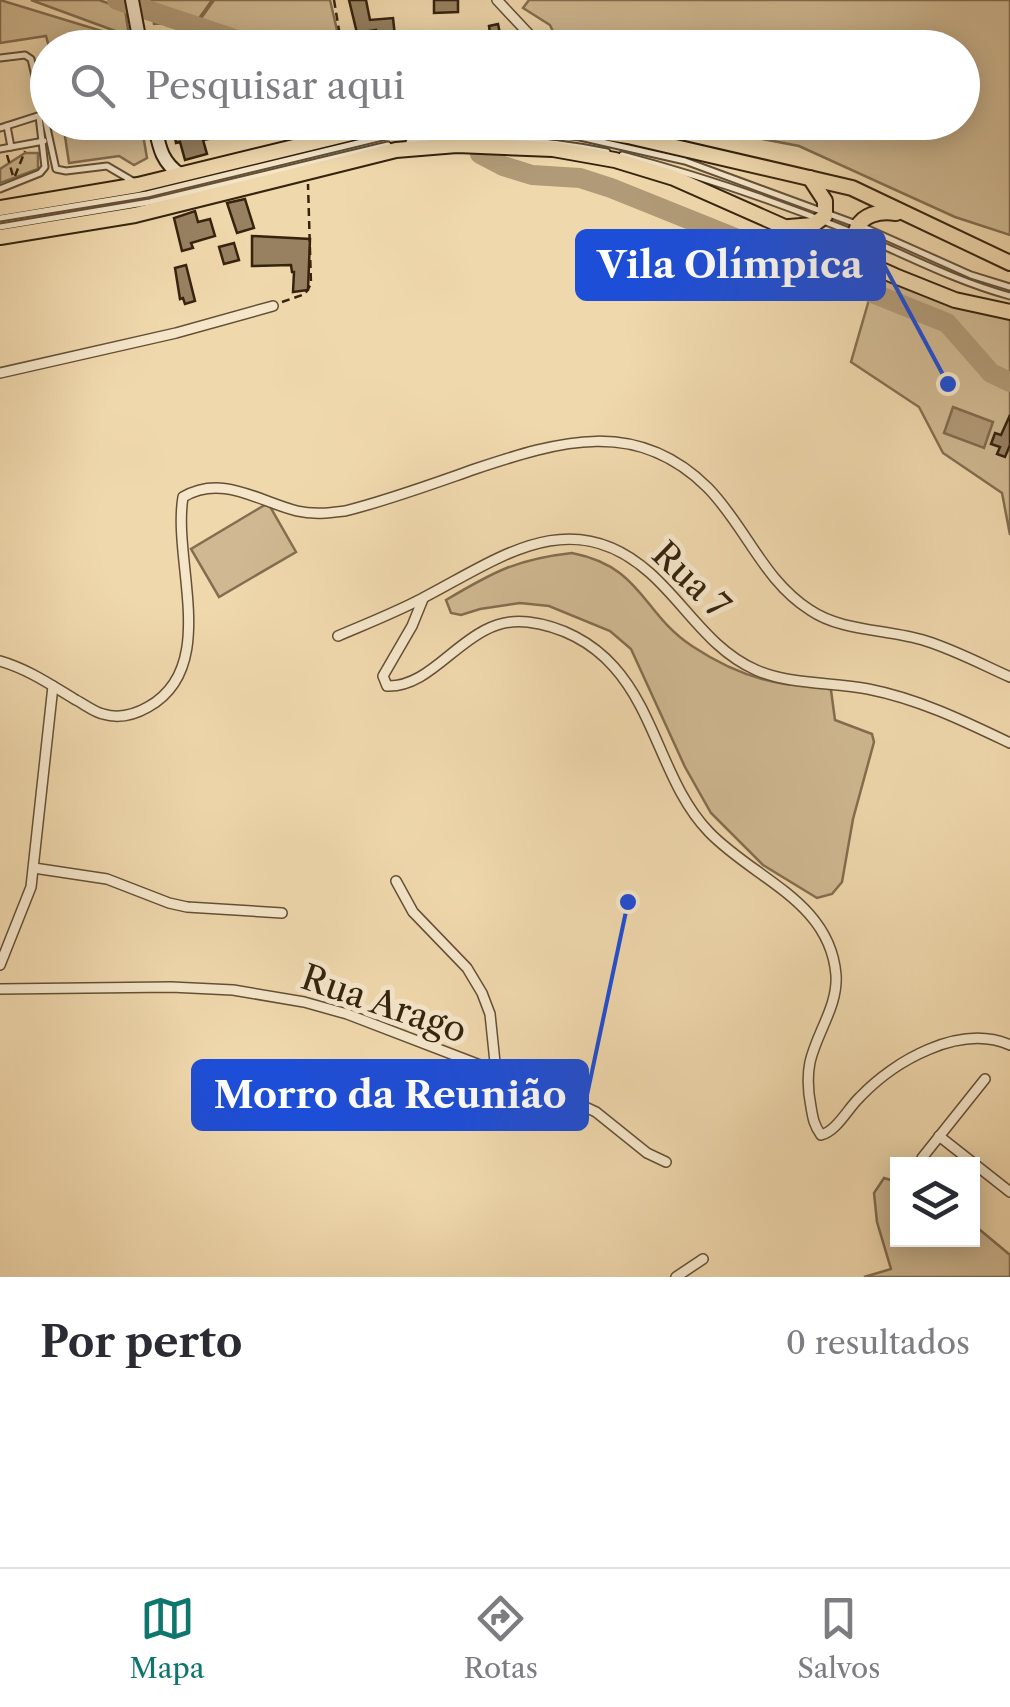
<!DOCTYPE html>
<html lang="pt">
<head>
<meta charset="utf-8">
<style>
  :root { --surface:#fff; --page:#f2f2f3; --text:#2b2b33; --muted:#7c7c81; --line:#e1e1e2; --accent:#0f766e }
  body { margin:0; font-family:"Libre Caslon Text",serif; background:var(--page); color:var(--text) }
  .controls { position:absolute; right:30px; bottom:30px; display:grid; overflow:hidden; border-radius:0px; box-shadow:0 5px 25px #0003 }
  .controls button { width:90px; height:90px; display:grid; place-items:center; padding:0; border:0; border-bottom:2px solid var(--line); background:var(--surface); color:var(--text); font:50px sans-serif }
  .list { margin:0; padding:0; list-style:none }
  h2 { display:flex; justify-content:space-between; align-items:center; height:130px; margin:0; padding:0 40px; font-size:42px }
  h2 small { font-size:32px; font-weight:400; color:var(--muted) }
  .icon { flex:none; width:55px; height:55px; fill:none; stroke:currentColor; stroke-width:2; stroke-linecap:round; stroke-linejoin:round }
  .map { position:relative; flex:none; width:1010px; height:1277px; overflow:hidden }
  .search { position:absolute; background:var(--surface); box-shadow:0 5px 25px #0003; left:30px; right:30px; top:30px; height:110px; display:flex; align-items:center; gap:25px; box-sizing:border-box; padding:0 35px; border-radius:55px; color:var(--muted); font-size:38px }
  .sheet { height:290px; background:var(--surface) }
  nav { display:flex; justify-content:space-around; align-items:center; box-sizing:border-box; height:140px; border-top:2px solid var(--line); background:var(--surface); font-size:28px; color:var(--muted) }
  nav a { display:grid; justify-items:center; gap:5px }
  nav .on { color:var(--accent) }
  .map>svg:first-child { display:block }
  .green { fill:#d0b992; stroke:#836e50; stroke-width:2.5 }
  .water { fill:#b19a77; stroke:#806a4d; stroke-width:2.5 }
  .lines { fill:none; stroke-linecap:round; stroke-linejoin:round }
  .stream { stroke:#806a4d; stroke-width:4 }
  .river { stroke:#b19a77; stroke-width:20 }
  .building { fill:#978161; stroke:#36230e; stroke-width:2.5 }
  .service-casing { stroke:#645036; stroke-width:9 }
  .minor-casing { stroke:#645036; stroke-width:12 }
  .secondary-casing { stroke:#36230e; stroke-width:16 }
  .primary-casing { stroke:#36230e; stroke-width:18 }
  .path { stroke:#36230e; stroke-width:2.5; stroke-dasharray:8 5; stroke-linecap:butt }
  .service { stroke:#f5e6ca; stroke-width:5 }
  .minor { stroke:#f5e6ca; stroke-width:9 }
  .secondary { stroke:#f5e6ca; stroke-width:12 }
  .primary { stroke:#f0d8ad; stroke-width:14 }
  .labels { text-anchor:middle; stroke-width:10; stroke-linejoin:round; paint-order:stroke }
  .street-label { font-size:35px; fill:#36230e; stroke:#f5e6ca }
  .leader { fill:none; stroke:#1d4ed8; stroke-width:4 }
  .callout-dot { fill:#1d4ed8; stroke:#f5e6ca; stroke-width:4 }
  .callout { fill:#1d4ed8; stroke:#1d4ed8; stroke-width:4 }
  .callout-label { font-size:38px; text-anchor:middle; font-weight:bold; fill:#fff }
</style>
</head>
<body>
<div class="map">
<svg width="1010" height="1277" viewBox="0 0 1010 1277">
  <rect width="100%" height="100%" fill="#f0d8ad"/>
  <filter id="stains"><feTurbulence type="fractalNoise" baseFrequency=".002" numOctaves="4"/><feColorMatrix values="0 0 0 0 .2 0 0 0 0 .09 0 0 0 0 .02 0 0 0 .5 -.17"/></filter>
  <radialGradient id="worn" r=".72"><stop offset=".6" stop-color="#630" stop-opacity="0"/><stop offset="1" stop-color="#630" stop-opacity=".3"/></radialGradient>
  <g class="green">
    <path d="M0 0 128 39 129 47H49L46 36 0 43Z"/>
    <path d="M31 0H99L125 9 129 36Z"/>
    <path d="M151 0H330L340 43 346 47H213L207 46 204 21 154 24Z"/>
    <path d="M529 0H1010V235L955 217 799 146 716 130H664L635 123 962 122V48L560 47 550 25 523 8Z"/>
    <path d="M63 123H141L147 158 134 165 119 156 69 163Z"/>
    <path d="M25 153H38V169L0 183V169Z"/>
    <path d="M877 272 1010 314V535L1002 493 943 453 919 407 851 362Z"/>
    <path d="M268 503 296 552 219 597 191 549Z"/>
    <path d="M572 553C643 567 641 612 692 646 719 664 752 679 785 684 801 686 817 683 831 690L835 720 872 734 874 742 853 819 842 882 832 894 817 898 763 865 711 813 685 767 631 649 610 631 549 606 520 603 480 609 461 615 451 613 446 600C493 572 517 559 572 553Z"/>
    <path d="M884 1178 897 1182 898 1240H972L973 1224 1010 1255V1277H864L891 1269 877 1222 874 1193Z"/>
  </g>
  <path class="water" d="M953 407 993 422 984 448 944 433Z"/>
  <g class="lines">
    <path class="stream" d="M196 24 213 0"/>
    <g class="river">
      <path d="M117 0 262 48"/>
      <path d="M480 154 503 166 532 175 580 178 611 188 947 323 991 373 1010 382"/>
    </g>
  </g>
  <g class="building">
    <path d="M349 0H366L370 20 393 18 396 45 378 46 376 30 357 33Z"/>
    <path d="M434 0H458V12L434 13Z"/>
    <path d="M498 24 503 48H493L492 44 478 48H448L447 45 490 33 489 26Z"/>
    <path d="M186 33 189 48H151L150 38Z"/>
    <path d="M164 122H299V127L243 138 242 133H238L203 140 207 154 185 160 180 142 176 143 175 137 168 138Z"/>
    <path d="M245 199 254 228 237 233 227 203Z"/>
    <path d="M195 211 198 222 210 219 215 236 191 243 193 248 182 251 174 218Z"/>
    <path d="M252 236 310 239 308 290 293 292 294 272H292L291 265 252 266Z"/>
    <path d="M234 243 239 260 224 264 219 247Z"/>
    <path d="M186 265 195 301 185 304 183 298 180 299 175 268Z"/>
    <path d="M1010 415V445L1005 457 997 454 1000 447 991 444 995 433 1001 435Z"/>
  </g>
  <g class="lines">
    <g class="service-casing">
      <g id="service">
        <path d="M0 58 25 55 31 59 44 114 0 128"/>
        <path d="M48 113 44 114 56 169 66 171 107 166 136 183"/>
        <path d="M7 126 11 147"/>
        <path d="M409 142C476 135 541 138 607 152"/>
        <path d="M0 149 44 141"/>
        <path d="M622 155C702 176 778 202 854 233 906 255 955 281 1010 296"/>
        <path d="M0 189 40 173 45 167 39 116"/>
        <path d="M0 218 147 194 399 133 505 128 580 137 685 161 859 225 971 275 1010 287"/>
        <path d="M0 227 150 202 388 145"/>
      </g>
    </g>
    <g class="minor-casing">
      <g id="minor">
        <path d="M497 0 542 48"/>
        <path d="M0 373 176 333 273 306"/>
        <path d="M423 599 412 626 383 676 387 686C438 688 467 614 528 622 561 626 592 642 614 667 657 715 664 785 709 832 754 879 830 901 836 975 838 1006 817 1032 810 1062 807 1077 808 1092 811 1107 813 1119 814 1125 821 1135 837 1131 848 1108 860 1097 894 1061 960 1023 1010 1045"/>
        <path d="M338 636C366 624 394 613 421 599 497 560 570 501 650 573 686 605 710 650 756 670 790 685 832 682 868 689 919 699 964 721 1010 743"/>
        <path d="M0 661C28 669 51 685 76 700 84 704 94 712 103 714 119 719 134 715 148 707 220 667 172 562 183 497 222 474 258 501 297 511 314 515 329 513 345 511 389 500 432 484 475 469 559 441 637 417 708 488 746 527 763 580 810 610 842 632 889 629 926 641 955 650 983 665 1010 677"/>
        <path d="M34 868 107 879 169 903 187 907 282 913"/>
        <path d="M396 881 413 912 467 968 482 993 490 1014 496 1072"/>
        <path d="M0 965 31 887 53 686"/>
        <path d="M0 989 171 987 233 990 304 1002 347 1014 566 1098 596 1112 647 1153 666 1162"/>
        <path d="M939 1136 1010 1192"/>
        <path d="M922 1158 985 1079"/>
        <path d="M676 1277 703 1259"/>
      </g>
    </g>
    <g class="secondary-casing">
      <g id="secondary">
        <path d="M132 0 141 48"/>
        <path d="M154 122C159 145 160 161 181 175"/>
      </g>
    </g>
    <g class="primary-casing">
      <g id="primary">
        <path d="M536 122 628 136 852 188 1010 263"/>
        <path d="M0 208 138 185 356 132 418 122"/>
        <path d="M789 227 813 225 825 216V201L810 178"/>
        <path d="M0 237 135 215 396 150 457 145 553 149 615 160 674 178 895 276 955 300 1010 312"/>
        <path d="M874 262C839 239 858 207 896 213"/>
      </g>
    </g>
    <g class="path">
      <path d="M334 0 342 48"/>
      <path d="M7 155 13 176"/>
      <path d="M15 176 25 151"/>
      <path d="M282 302 305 294 311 284 308 184"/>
    </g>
    <use href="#service" class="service"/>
    <use href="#minor" class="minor"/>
    <use href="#secondary" class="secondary"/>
    <use href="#primary" class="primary"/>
  </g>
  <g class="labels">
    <g class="street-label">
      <text transform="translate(691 580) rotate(44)" y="12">Rua 7</text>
      <text transform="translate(384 1004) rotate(19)" y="12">Rua Arago</text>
    </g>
  </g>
  <path class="leader" d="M948 384L884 265M628 902L587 1095"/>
  <g class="callout-dot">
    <circle cx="948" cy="384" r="10"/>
    <circle cx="628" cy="902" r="10"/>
  </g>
  <g class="callout">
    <rect x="577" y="231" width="307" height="68" rx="10"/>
    <rect x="193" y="1061" width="394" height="68" rx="10"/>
  </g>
  <g class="callout-label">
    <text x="730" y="278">Vila Olímpica</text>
    <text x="390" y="1108">Morro da Reunião</text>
  </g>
  <rect width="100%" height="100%" filter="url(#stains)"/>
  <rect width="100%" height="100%" fill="url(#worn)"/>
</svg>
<div class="controls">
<button><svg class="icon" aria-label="layers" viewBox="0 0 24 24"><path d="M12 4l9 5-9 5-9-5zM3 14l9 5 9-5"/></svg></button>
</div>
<div class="search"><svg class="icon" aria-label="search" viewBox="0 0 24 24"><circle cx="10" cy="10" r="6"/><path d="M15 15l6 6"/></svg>Pesquisar aqui</div>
</div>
<section class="sheet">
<h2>Por perto<small>0 resultados</small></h2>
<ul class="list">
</ul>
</section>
<nav>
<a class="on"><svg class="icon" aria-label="map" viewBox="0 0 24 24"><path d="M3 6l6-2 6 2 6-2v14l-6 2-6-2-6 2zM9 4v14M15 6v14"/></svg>Mapa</a>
<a><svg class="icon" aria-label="directions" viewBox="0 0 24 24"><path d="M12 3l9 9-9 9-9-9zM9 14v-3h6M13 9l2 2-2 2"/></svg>Rotas</a>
<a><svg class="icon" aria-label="saved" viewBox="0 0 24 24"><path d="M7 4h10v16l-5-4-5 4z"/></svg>Salvos</a>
</nav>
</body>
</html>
